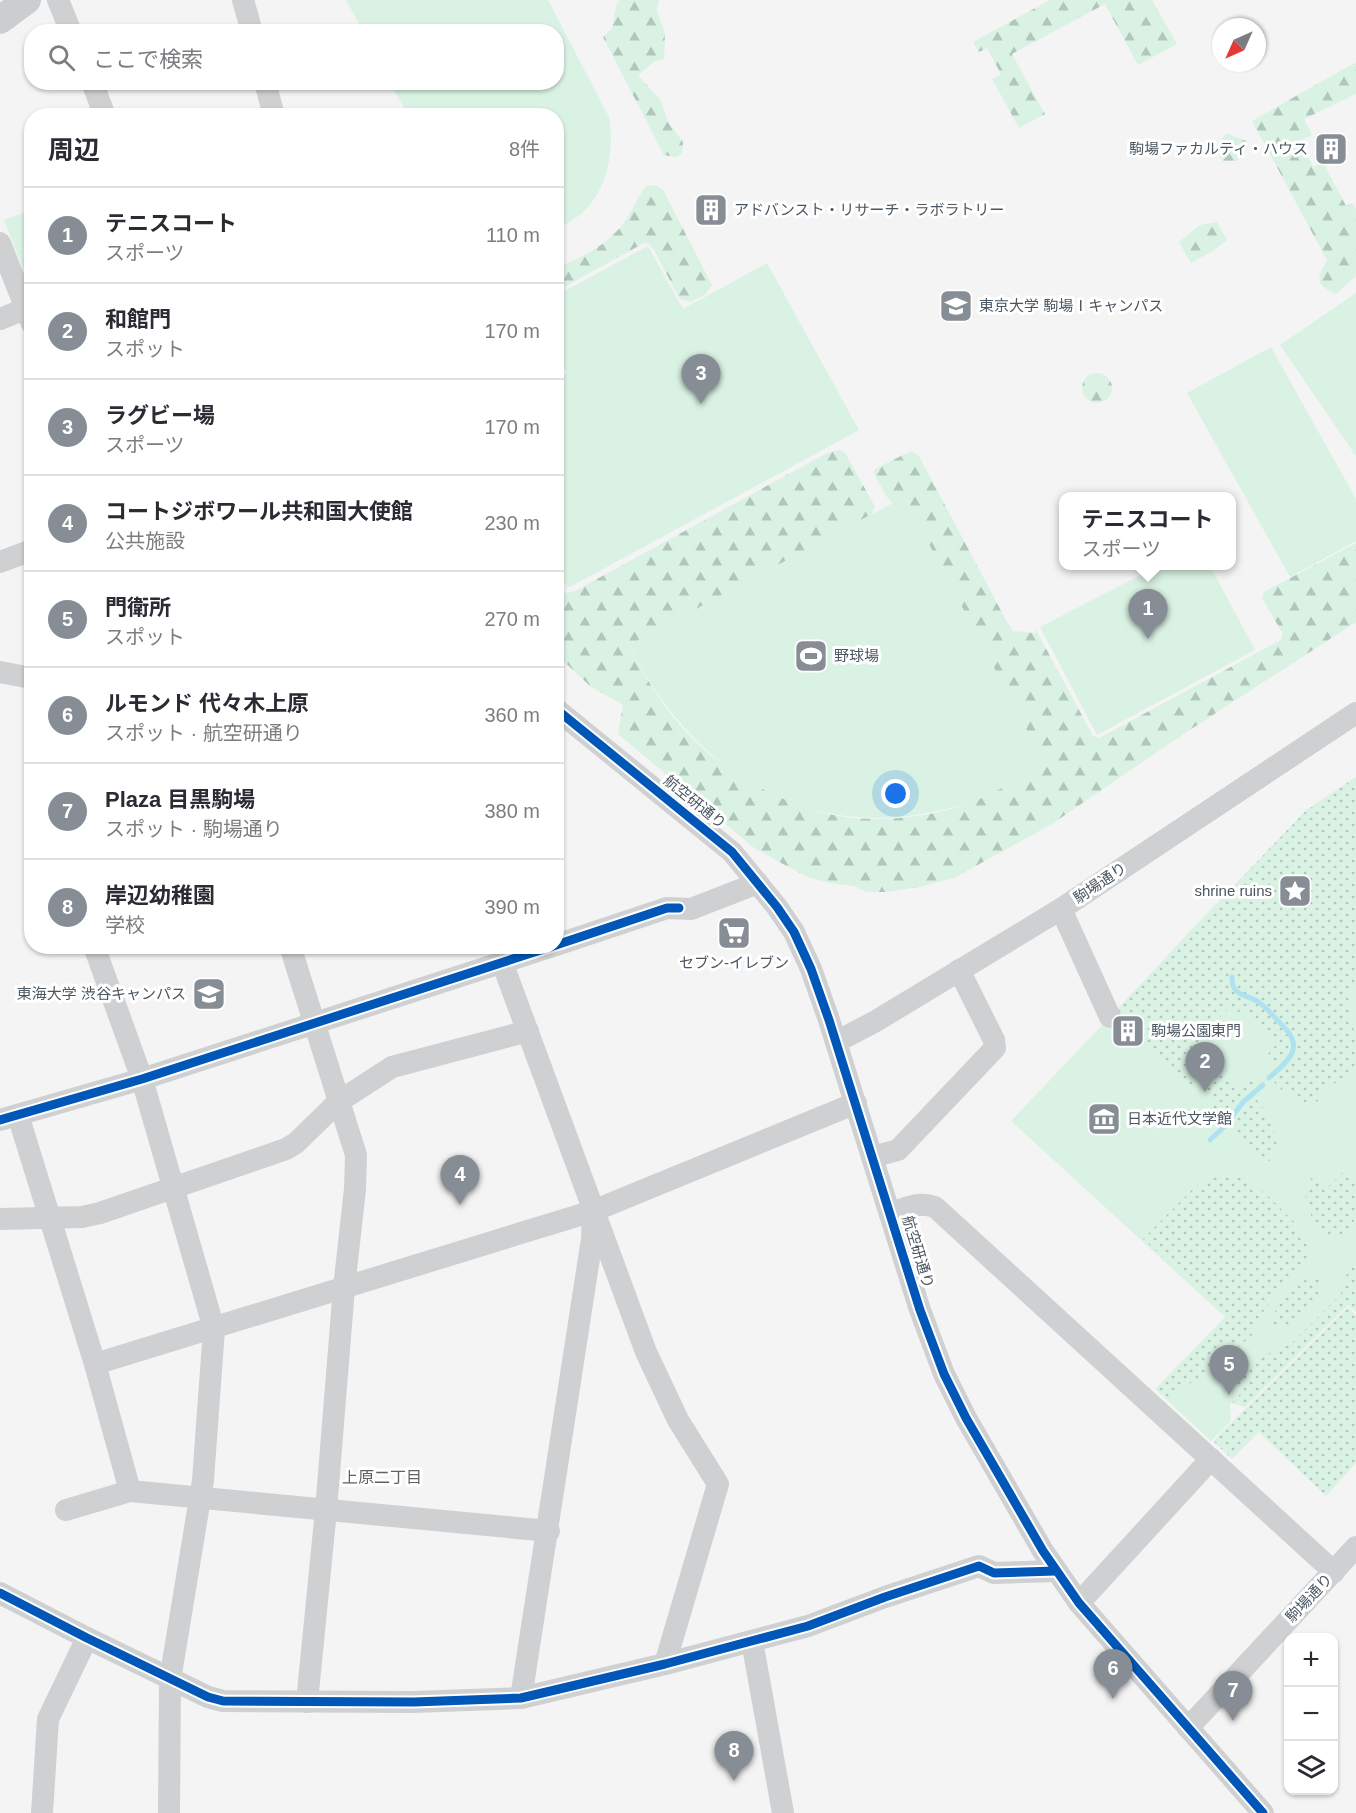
<!DOCTYPE html>
<html lang="ja">
<head>
<meta charset="utf-8">
<style>
  :root { --surface:#fff; --page:#f7f7f7; --text:#2b2b33; --muted:#7c7c81; --line:#e1e1e2; --accent:#868d94 }
  body { margin:0; font-family:Helvetica,"Noto Sans JP",sans-serif; background:var(--page); color:var(--text) }
  .controls { position:absolute; right:18px; bottom:18px; display:grid; overflow:hidden; border-radius:12px; box-shadow:0 2px 4px #0004 }
  .controls button { width:54px; height:54px; display:grid; place-items:center; padding:0; border:0; border-bottom:2px solid var(--line); background:var(--surface); color:var(--text); font:30px sans-serif }
  .compass { position:absolute; left:1212px; top:18px; width:54px; height:54px; border-radius:50%; background:var(--surface); box-shadow:0 2px 4px #0004; rotate:225deg }
  .you { position:absolute; left:896px; top:794px; width:21px; height:21px; margin:-15px; border:4px solid #fff; border-radius:50%; background:#1a73e8; box-shadow:0 0 0 9px #1a73e833 }
  .badge { display:grid; place-items:center; width:39px; height:39px; border-radius:50%; background:var(--accent); color:#fff; font-size:20px; font-weight:700 }
  .pin { position:absolute; translate:-50% -50px; filter:drop-shadow(0 2px 3px #0008) }
  .pin::after { content:''; position:absolute; top:32px; width:21px; height:18px; background:inherit; clip-path:polygon(0 0,100% 0,50% 100%) }
  .popup { position:absolute; left:1059px; top:492px; width:177px; height:78px; box-sizing:border-box; display:grid; place-content:center; border-radius:12px; background:var(--surface); filter:drop-shadow(0 2px 4px #0005); font-size:20px; white-space:nowrap; color:var(--muted) }
  .popup b { font-size:22px; color:var(--text) }
  .popup::after { content:''; position:absolute; left:50%; top:100%; margin-left:-12px; border:12px solid transparent; border-top-color:var(--surface) }
  .list { margin:0; padding:0; list-style:none }
  h2 { display:flex; justify-content:space-between; align-items:center; height:78px; margin:0; padding:0 24px; font-size:26px }
  h2 small { font-size:20px; font-weight:400; color:var(--muted) }
  .list li { display:grid; grid-template-columns:39px 1fr auto; gap:18px; align-items:center; box-sizing:border-box; height:96px; padding:0 24px; border-top:2px solid var(--line) }
  .list b { display:block; font-size:22px; white-space:nowrap }
  .list p { margin:0; font-size:20px; white-space:nowrap; color:var(--muted) }
  .list em { font-size:20px; font-style:normal; color:var(--muted) }
  .icon { flex:none; width:33px; height:33px; fill:none; stroke:currentColor; stroke-width:2; stroke-linecap:round; stroke-linejoin:round }
  .map { position:relative; flex:none; width:1356px; height:1813px; overflow:hidden }
  .search { position:absolute; background:var(--surface); box-shadow:0 2px 4px #0004; left:24px; top:24px; width:540px; height:66px; display:flex; align-items:center; gap:15px; box-sizing:border-box; padding:0 21px; border-radius:24px; color:var(--muted); font-size:22px }
  .panel { position:absolute; background:var(--surface); box-shadow:0 2px 4px #0004; left:24px; top:108px; width:540px; height:846px; border-radius:24px }
  .map>svg:first-child { display:block }
  .forest { fill:url(#forest-firs) }
  .park { fill:#d9f2e3 }
  .garden { fill:url(#garden-dots) }
  .lines { fill:none; stroke-linecap:round; stroke-linejoin:round }
  .stream { stroke:#aee2f0; stroke-width:5 }
  .minor { stroke:#ced0d2; stroke-width:22 }
  .major { stroke:#caced1; stroke-width:28 }
  .cycleway-casing { stroke:#fff; stroke-width:13 }
  .cycleway { stroke:#0057b8; stroke-width:9 }
  .labels { text-anchor:middle; stroke-width:6; stroke-linejoin:round; paint-order:stroke }
  .poi-label { font-size:15px; fill:#4a5661; stroke:#fff; text-anchor:start }
  .street-label { font-size:15px; fill:#4a5661; stroke:#fff }
  .neighbourhood-label { font-size:16px; fill:#5f6368; stroke:#fff }
</style>
</head>
<body>
<div class="map">
<svg width="1356" height="1813" viewBox="0 0 1356 1813">
  <defs>
    <pattern id="forest-firs" width="22" height="20" patternUnits="userSpaceOnUse" patternTransform="scale(1.5)"><rect width="22" height="20" fill="#d9f2e3"/><path d="M5 1l3.5 6h-7zM16 11l3.5 6h-7z" fill="#b2c7bb"/></pattern>
    <pattern id="garden-dots" width="8" height="8" patternUnits="userSpaceOnUse" patternTransform="scale(1.5)"><rect width="8" height="8" fill="#d9f2e3"/><path d="M2 2h.1M6 6h.1" fill="none" stroke="#b2c7bb" stroke-width="1.8" stroke-linecap="round"/></pattern>
  </defs>
  <rect width="100%" height="100%" fill="#f4f4f4"/>
  <g class="forest">
    <path d="M620 0H659L657 11 665 33 664 59 655 61 638 75 661 101 668 122 683 142 682 154 676 157 664 155 603 37 612 28 617 3Z"/>
    <path d="M1050 0H1152L1177 44 1138 65 1105 4 1012 54 1045 114 1019 128 992 79 1001 74 987 48 979 52 973 42Z"/>
    <path d="M1356 62V94L1304 119 1312 135 1300 141 1313 167 1323 162 1346 206 1352 203 1356 209V276L1336 294C1314 284 1317 279 1327 260L1252 121Z"/>
    <path d="M1226 133 1246 141 1237 161H1223L1214 150Z"/>
    <path d="M656 185 663 190 712 285 705 295 690 302 679 298 654 250 649 244 644 243 557 291V267C585 257 614 241 629 215 635 205 639 195 646 186Z"/>
    <path d="M1217 222 1227 240 1213 251 1191 263 1179 242 1200 225Z"/>
    <circle cx="1097" cy="388" r="15"/>
    <path d="M839 450 845 453 873 503 875 507 872 514 629 646C650 688 681 736 722 763 735 771 752 778 766 785 782 793 798 804 815 810 859 826 930 819 972 802 998 792 1021 777 1044 763L904 497 893 503 886 496 874 474 875 469 911 451 919 456 1007 622 1013 631 1036 633 1035 628 1093 736 1099 738 1281 640 1283 634 1262 598 1264 592 1356 543V622L1176 739 1052 824 954 878 919 887 886 892H867L854 886 829 883 808 877 783 864 753 847 618 734 623 705 590 686 557 655 556 582 561 590 566 593 575 591 827 453Z"/>
  </g>
  <g class="park">
    <path d="M346 0H548L609 117C616 161 603 211 557 228L556 116 408 115 390 83 556 82V32L363 31Z"/>
    <path d="M31 210V288L4 220Z"/>
    <path d="M648 246 683 309 767 263 859 430 568 588 556 567 557 379 567 373 557 352V295Z"/>
    <path d="M1356 293V456L1280 345Z"/>
    <path d="M1271 347 1356 499V541L1290 577 1187 393Z"/>
    <path d="M904 497 1044 763C1021 777 998 792 972 802 960 807 945 809 932 812 799 841 686 762 629 645Z"/>
    <path d="M1158 566H1210L1255 650 1097 735 1040 627Z"/>
    <path d="M1356 777V1312L1348 1305 1245 1407 1230 1403 1231 1421 1211 1441 1155 1389 1225 1317 1011 1121 1306 810Z"/>
  </g>
  <g class="garden">
    <path d="M1356 777V977L1352 988 1349 1016 1356 1036V1064L1337 1083H1332L1327 1087 1317 1102 1311 1097 1305 1103 1290 1088 1285 1093 1264 1072 1275 1061 1268 1054 1278 1043 1242 1009 1235 1016 1228 1009 1209 1028 1214 1034 1199 1049 1207 1056 1203 1061 1214 1072 1220 1065 1230 1075 1229 1077 1238 1087 1251 1075 1258 1082 1222 1119 1211 1108 1218 1100 1197 1079 1189 1086 1117 1011 1189 932 1306 811Z"/>
    <path d="M1254 1097C1268 1111 1286 1144 1270 1161L1254 1156 1226 1125Z"/>
    <path d="M1347 1168 1356 1178V1218C1352 1223 1348 1230 1343 1233 1325 1244 1308 1215 1306 1200 1304 1189 1309 1183 1314 1174L1328 1187Z"/>
    <path d="M1224 1175 1246 1179 1267 1195 1294 1222 1308 1242 1310 1253 1304 1264 1286 1280 1263 1312 1254 1333 1204 1379 1193 1381 1174 1397 1167 1398 1157 1389 1227 1317 1143 1239 1192 1190 1206 1179Z"/>
    <path d="M1356 1262V1309L1348 1302 1244 1406 1232 1403 1241 1393 1229 1381 1247 1363 1284 1347 1294 1341 1341 1294 1346 1276 1351 1266Z"/>
    <path d="M1311 1276 1319 1279C1326 1299 1293 1332 1273 1327 1266 1311 1298 1284 1311 1276Z"/>
    <path d="M1348 1307 1356 1315V1463L1326 1496 1259 1432 1232 1459 1213 1441Z"/>
  </g>
  <g class="lines">
    <g class="stream">
      <path d="M1232 977C1232 984 1233 989 1239 993 1245 997 1254 998 1260 1003 1269 1010 1275 1018 1283 1026 1306 1049 1287 1061 1269 1078"/>
      <path d="M1210 1140 1226 1125 1243 1102 1263 1085"/>
    </g>
    <g class="minor">
      <path d="M58 0 71 32"/>
      <path d="M243 0 252 32"/>
      <path d="M92 82 105 116"/>
      <path d="M265 82 274 116"/>
      <path d="M0 243 32 324"/>
      <path d="M0 319 32 306"/>
      <path d="M0 562 32 550"/>
      <path d="M0 672 32 678"/>
      <path d="M556 709 732 852 777 907 794 932 811 969 829 1020 920 1310 944 1374 966 1418 1043 1551 1079 1603 1263 1813"/>
      <path d="M1061 909 1110 1017"/>
      <path d="M556 945 667 908 691 909 758 883"/>
      <path d="M94 946 142 1079 214 1329 203 1480 170 1680 169 1813"/>
      <path d="M290 946 356 1155 355 1189 344 1288 326 1510 307 1702"/>
      <path d="M502 962 646 1352 678 1420 718 1484 665 1664"/>
      <path d="M836 1042 876 1021 1061 909 1356 713"/>
      <path d="M18 1115 95 1364 130 1491"/>
      <path d="M0 1120 142 1079 553 946"/>
      <path d="M872 1157 898 1150 995 1048 994 1040 959 970"/>
      <path d="M890 1214C906 1208 919 1201 935 1207L1334 1572"/>
      <path d="M0 1219 82 1217 100 1213 286 1149 296 1143 338 1102 392 1067 528 1031"/>
      <path d="M95 1364 593 1211 856 1103"/>
      <path d="M66 1510 130 1491 549 1531"/>
      <path d="M0 1593 87 1638 208 1697 223 1701 414 1702 521 1698 665 1664 808 1626 885 1597 979 1566 994 1573 1056 1571"/>
      <path d="M1079 1603 1211 1459"/>
      <path d="M752 1641 783 1813"/>
      <path d="M521 1698 592 1239 593 1215"/>
      <path d="M1188 1728 1356 1547"/>
      <path d="M42 1813 48 1719 87 1638"/>
    </g>
    <path class="major" d="M0 20 27 0"/>
    <g class="cycleway-casing">
      <g id="cycleway">
        <path d="M556 709 732 852 777 907 794 932 811 969 829 1020 920 1310 944 1374 966 1418 1043 1551 1079 1603 1263 1813"/>
        <path d="M556 945 667 908H679"/>
        <path d="M0 1120 142 1079 553 946"/>
        <path d="M0 1593 87 1638 208 1697 223 1701 414 1702 521 1698 665 1664 808 1626 885 1597 979 1566 994 1573 1056 1571"/>
      </g>
    </g>
    <use href="#cycleway" class="cycleway"/>
  </g>
  <defs>
    <g id="building-square" transform="scale(1.725)"><rect x="-9" y="-9" width="18" height="18" rx="4" fill="#868d94" stroke="#fff"/><path d="M-4-6H4V6H1V3H-1V6H-4ZM-2.5-4.3h1.7v1.8h-1.7ZM.8-4.3h1.7v1.8H.8ZM-2.5-1h1.7V.8h-1.7ZM.8-1h1.7V.8H.8Z" fill="#fff"/></g>
    <g id="university-square" transform="scale(1.725)"><rect x="-9" y="-9" width="18" height="18" rx="4" fill="#868d94" stroke="#fff"/><path d="M0-5L7-2L0 1L-7-2ZM-4 1L0 2.5L4 1V4Q0 6-4 4Z" fill="#fff"/></g>
    <g id="stadium-square" transform="scale(1.725)"><rect x="-9" y="-9" width="18" height="18" rx="4" fill="#868d94" stroke="#fff"/><path d="M0-5a6.5 5 0 1 0 0 10a6.5 5 0 1 0 0-10ZM-3.5-1.8h7v3.6h-7Z" fill="#fff"/></g>
    <g id="sight-square" transform="scale(1.725)"><rect x="-9" y="-9" width="18" height="18" rx="4" fill="#868d94" stroke="#fff"/><path d="M0-6L1.8-2.2L6-1.7L2.9 1.2L3.7 5.4L0 3.3L-3.7 5.4L-2.9 1.2L-6-1.7L-1.8-2.2Z" fill="#fff"/></g>
    <g id="supermarket-square" transform="scale(1.725)"><rect x="-9" y="-9" width="18" height="18" rx="4" fill="#868d94" stroke="#fff"/><path d="M-6-5.5h2.5l.6 2H6L4.5 2H-2.5L-4.4-4H-6ZM-1.5 3.2a1.3 1.3 0 1 0 .1 0ZM3 3.2a1.3 1.3 0 1 0 .1 0Z" fill="#fff"/></g>
    <g id="museum-square" transform="scale(1.725)"><rect x="-9" y="-9" width="18" height="18" rx="4" fill="#868d94" stroke="#fff"/><path d="M0-6L6-3V-2H-6V-3ZM-5-1h2V3h-2ZM-1-1h2V3h-2ZM3-1h2V3H3ZM-6 4H6V6H-6Z" fill="#fff"/></g>
  </defs>
  <g fill-rule="evenodd">
    <use href="#building-square" x="1331" y="149"/>
    <use href="#building-square" x="711" y="210"/>
    <use href="#university-square" x="956" y="306"/>
    <use href="#stadium-square" x="811" y="656"/>
    <use href="#sight-square" x="1295" y="891"/>
    <use href="#supermarket-square" x="734" y="933"/>
    <use href="#university-square" x="209" y="994"/>
    <use href="#building-square" x="1128" y="1031"/>
    <use href="#museum-square" x="1104" y="1119"/>
  </g>
  <g class="labels">
    <g class="poi-label">
      <text x="1308" y="154" text-anchor="end">駒場ファカルティ・ハウス</text>
      <text x="734" y="215">アドバンスト・リサーチ・ラボラトリー</text>
      <text x="979" y="311">東京大学 駒場Ⅰキャンパス</text>
      <text x="834" y="661">野球場</text>
      <text x="1272" y="896" text-anchor="end">shrine ruins</text>
      <text x="734" y="968" text-anchor="middle">セブン-イレブン</text>
      <text x="186" y="999" text-anchor="end">東海大学 渋谷キャンパス</text>
      <text x="1151" y="1036">駒場公園東門</text>
      <text x="1127" y="1124">日本近代文学館</text>
    </g>
    <g class="street-label">
      <text transform="translate(695 802) rotate(39)" y="5">航空研通り</text>
      <text transform="translate(1100 883) rotate(-34)" y="5">駒場通り</text>
      <text transform="translate(918 1252) rotate(73)" y="5">航空研通り</text>
      <text transform="translate(1309 1598) rotate(-47)" y="5">駒場通り</text>
    </g>
    <g class="neighbourhood-label">
      <text x="382" y="1483">上原二丁目</text>
    </g>
  </g>
</svg>
<div class="controls">
<button>+</button>
<button>−</button>
<button><svg class="icon" aria-label="layers" viewBox="0 0 24 24"><path d="M12 4l9 5-9 5-9-5zM3 14l9 5 9-5"/></svg></button>
</div>
<svg class="compass" viewBox="-18 -18 36 36"><path d="M0-13l5 13h-10z" fill="#e53935"/><path d="M0 13l5-13h-10z" fill="#7c7c81"/></svg>
<div class="you"></div>
<div class="pin badge" style="left:1148px;top:639px">1</div>
<div class="popup"><b>テニスコート</b>スポーツ</div>
<div class="pin badge" style="left:1205px;top:1092px">2</div>
<div class="pin badge" style="left:701px;top:404px">3</div>
<div class="pin badge" style="left:460px;top:1205px">4</div>
<div class="pin badge" style="left:1229px;top:1395px">5</div>
<div class="pin badge" style="left:1113px;top:1699px">6</div>
<div class="pin badge" style="left:1233px;top:1721px">7</div>
<div class="pin badge" style="left:734px;top:1781px">8</div>
<div class="search"><svg class="icon" aria-label="search" viewBox="0 0 24 24"><circle cx="10" cy="10" r="6"/><path d="M15 15l6 6"/></svg>ここで検索</div>
<section class="panel">
<h2>周辺<small>8件</small></h2>
<ul class="list">
<li><span class="badge">1</span><div><b>テニスコート</b><p>スポーツ</p></div><em>110 m</em></li>
<li><span class="badge">2</span><div><b>和館門</b><p>スポット</p></div><em>170 m</em></li>
<li><span class="badge">3</span><div><b>ラグビー場</b><p>スポーツ</p></div><em>170 m</em></li>
<li><span class="badge">4</span><div><b>コートジボワール共和国大使館</b><p>公共施設</p></div><em>230 m</em></li>
<li><span class="badge">5</span><div><b>門衛所</b><p>スポット</p></div><em>270 m</em></li>
<li><span class="badge">6</span><div><b>ルモンド 代々木上原</b><p>スポット · 航空研通り</p></div><em>360 m</em></li>
<li><span class="badge">7</span><div><b>Plaza 目黒駒場</b><p>スポット · 駒場通り</p></div><em>380 m</em></li>
<li><span class="badge">8</span><div><b>岸辺幼稚園</b><p>学校</p></div><em>390 m</em></li>
</ul>
</section>
</div>
</body>
</html>
